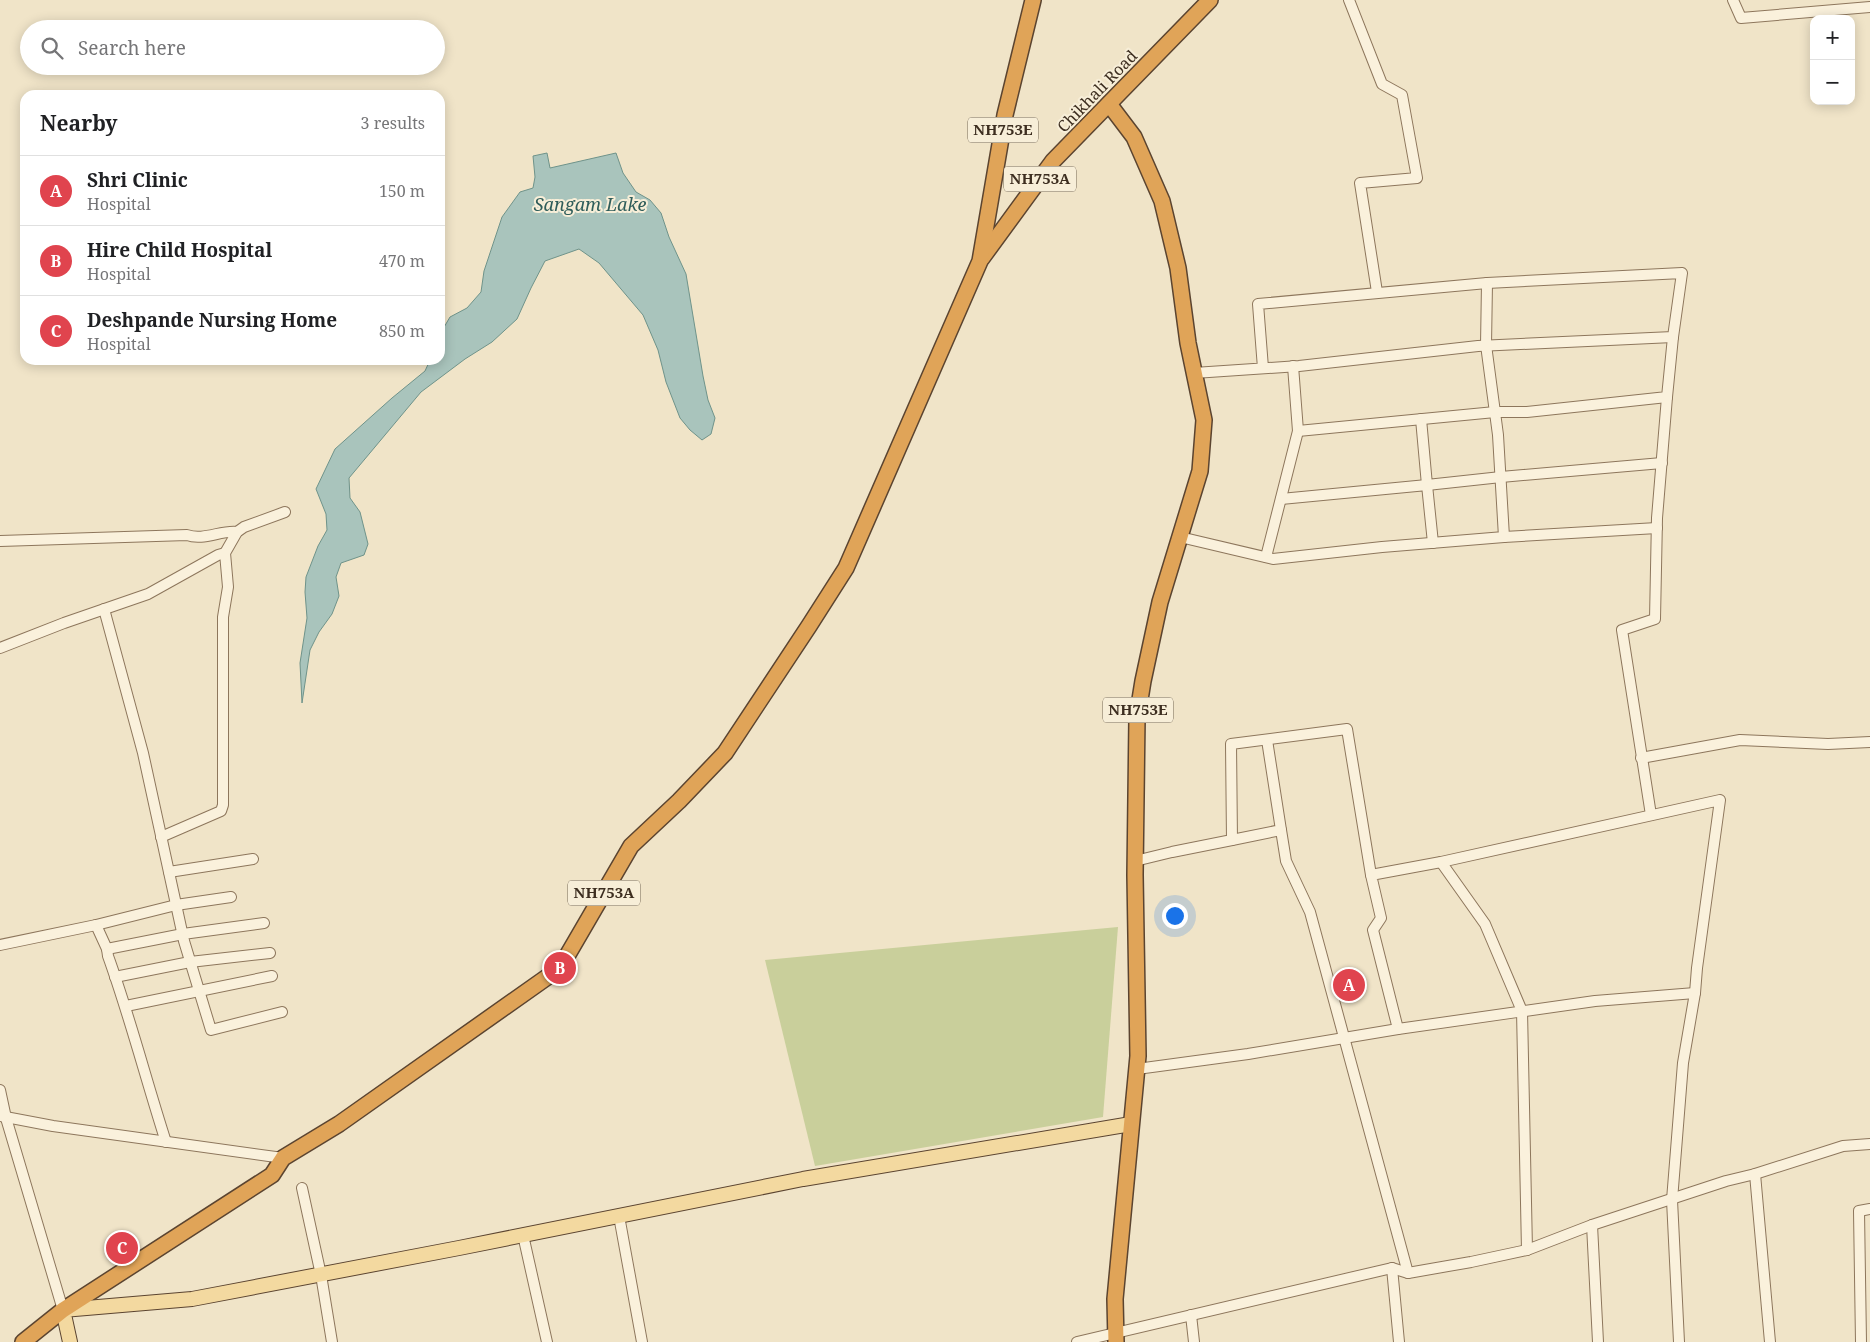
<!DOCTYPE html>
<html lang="en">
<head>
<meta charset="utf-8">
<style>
  :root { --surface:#fff; --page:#f6f6f6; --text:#202124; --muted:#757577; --line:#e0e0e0; --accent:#9e2a2b }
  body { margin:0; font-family:"Noto Serif",serif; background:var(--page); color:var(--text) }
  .controls { position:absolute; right:15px; top:15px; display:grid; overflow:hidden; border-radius:10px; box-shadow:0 2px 12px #0003 }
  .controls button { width:45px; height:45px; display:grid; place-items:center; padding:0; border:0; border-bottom:1px solid var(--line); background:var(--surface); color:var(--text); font:25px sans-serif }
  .you { position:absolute; left:1174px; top:915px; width:18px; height:18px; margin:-12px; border:4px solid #fff; border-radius:50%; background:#1a73e8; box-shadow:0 0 0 8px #1a73e833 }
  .badge { display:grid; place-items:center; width:32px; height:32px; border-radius:50%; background:var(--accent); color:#fff; font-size:16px; font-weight:700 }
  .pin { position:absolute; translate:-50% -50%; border:2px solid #fff; box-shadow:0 1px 5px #0006 }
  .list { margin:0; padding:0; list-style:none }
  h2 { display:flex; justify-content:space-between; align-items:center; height:65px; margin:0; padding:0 20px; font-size:21px }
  h2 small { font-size:16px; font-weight:400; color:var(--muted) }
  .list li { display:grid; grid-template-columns:32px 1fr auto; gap:15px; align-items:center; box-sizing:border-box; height:70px; padding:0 20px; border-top:1px solid var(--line) }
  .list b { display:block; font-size:19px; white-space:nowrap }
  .list p { margin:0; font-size:16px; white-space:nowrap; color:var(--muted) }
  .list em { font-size:16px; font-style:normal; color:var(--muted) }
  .icon { flex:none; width:28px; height:28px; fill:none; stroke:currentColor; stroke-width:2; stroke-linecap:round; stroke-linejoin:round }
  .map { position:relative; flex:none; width:1870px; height:1342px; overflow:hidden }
  .search { position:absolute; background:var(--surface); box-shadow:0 2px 12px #0003; left:20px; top:20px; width:425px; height:55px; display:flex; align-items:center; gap:12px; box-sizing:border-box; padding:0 18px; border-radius:28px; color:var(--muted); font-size:19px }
  .panel { position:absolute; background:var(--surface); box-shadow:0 2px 12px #0003; left:20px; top:90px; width:425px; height:275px; border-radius:15px }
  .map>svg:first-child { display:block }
  .green { fill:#c9cf9b }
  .water { fill:#a9c4bc; stroke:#6f938a }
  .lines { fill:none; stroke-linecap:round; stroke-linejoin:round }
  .minor-casing { stroke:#8d765c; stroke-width:12 }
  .major-casing { stroke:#5b4430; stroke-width:16 }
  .highway-casing { stroke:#5b4430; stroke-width:18 }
  .minor { stroke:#faf1dc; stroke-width:10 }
  .major { stroke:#f3d9a0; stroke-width:14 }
  .highway { stroke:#e0a458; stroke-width:15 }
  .labels { text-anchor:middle; stroke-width:4; stroke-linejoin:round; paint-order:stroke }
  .shield { fill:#f7eed8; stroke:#756857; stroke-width:1 }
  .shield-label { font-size:15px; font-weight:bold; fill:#3d2e20 }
  .street-label { font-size:16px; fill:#3d2e20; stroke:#f7eed8 }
  .water-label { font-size:18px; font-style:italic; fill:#2f5d5a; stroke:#f7eed8 }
</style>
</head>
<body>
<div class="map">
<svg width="1870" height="1342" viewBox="0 0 1870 1342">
  <rect width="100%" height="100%" fill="#f0e4c8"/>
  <path class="green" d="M1118 927 1103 1117 815 1166 765 960Z"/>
  <path class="water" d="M547 153 550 168 616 153 623 173 636 192 650 200 661 213 669 237 686 274 703 376 708 400 715 418 711 434 702 440 690 430 680 418 666 382 658 350 643 315 599 263 579 249 545 261 531 288 517 319 492 342 465 359 421 392 349 478 350 498 360 512 368 544 364 555 341 563 336 577 339 596 332 614 319 632 310 650 302 703 300 663 307 618 305 592 306 577 318 546 327 530 326 514 316 489 335 449 392 398 425 371 430 360H440V334L450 317 467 308 481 292 484 271 502 217 520 192 533 188 535 177 533 156Z"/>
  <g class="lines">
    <g class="minor-casing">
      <g id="minor">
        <path d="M1349 0 1382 84 1402 95 1417 178 1360 183 1377 292"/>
        <path d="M1733 0 1741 18 1870 7"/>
        <path d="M1194 373 1299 366 1478 346 1673 337 1682 273 1487 283 1258 304 1263 368"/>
        <path d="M1421 419 1427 485 1501 477 1662 463"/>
        <path d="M1298 431 1495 412H1527L1667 397 1673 337"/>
        <path d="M1281 499 1427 485 1433 543"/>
        <path d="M1180 537 1273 559 1382 547 1504 537 1498 435 1486 345 1487 283"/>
        <path d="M1504 537 1657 528"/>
        <path d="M0 541 187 535C203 541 221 530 237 532"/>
        <path d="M1266 557 1298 431 1293 366"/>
        <path d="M104 609 143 753 184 941 211 1030 282 1012"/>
        <path d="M0 648 64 623 148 594 218 555 225 553"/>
        <path d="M1641 758 1740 740 1828 744 1870 742"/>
        <path d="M1651 815 1622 630 1655 619 1657 518 1667 397"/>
        <path d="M1281 830 1286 861 1310 912 1408 1273"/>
        <path d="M161 837 221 811 223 805V617L228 587 225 553 237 532 244 527 285 512"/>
        <path d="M1232 840 1281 830 1267 740"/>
        <path d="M1135 861 1172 852 1232 840 1231 744 1347 729 1371 875"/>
        <path d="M1441 862 1485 924 1522 1011 1527 1250"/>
        <path d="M169 872 253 859"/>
        <path d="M96 925 107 949 108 956C130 1017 146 1080 166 1142"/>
        <path d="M0 945 96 925 176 905 231 897"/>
        <path d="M107 949 183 934 264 923"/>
        <path d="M115 977 190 962 270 953"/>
        <path d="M126 1006 272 976"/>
        <path d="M1398 1029 1595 1001 1695 993"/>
        <path d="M1137 1069 1248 1054 1398 1029 1373 930 1381 918 1371 875 1441 862 1720 800 1697 968 1695 993 1683 1063 1672 1200 1679 1342"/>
        <path d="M0 1090 6 1118 63 1310"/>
        <path d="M0 1116 53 1126 283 1158"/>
        <path d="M1755 1174 1770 1342"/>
        <path d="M302 1188 321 1275 332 1342"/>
        <path d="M619 1216 642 1342"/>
        <path d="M1592 1225 1598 1342"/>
        <path d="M523 1235 547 1342"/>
        <path d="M1392 1268 1399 1342"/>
        <path d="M1191 1315 1194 1342"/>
        <path d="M1077 1342 1392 1268 1408 1273 1471 1262 1527 1250 1592 1225 1726 1181 1755 1174 1843 1146 1870 1144"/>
        <path d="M1861 1342 1859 1211 1870 1209"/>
      </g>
    </g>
    <g class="major-casing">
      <path id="major" d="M70 1342 63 1310 192 1299 459 1248 803 1179 1131 1124"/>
    </g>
    <g class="highway-casing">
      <g id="highway">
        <path d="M1109 104 1134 137 1162 201 1178 268 1188 343 1204 420 1200 471 1160 602 1143 681 1137 718 1135 875 1138 1056 1115 1299 1116 1342"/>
        <path d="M982 258 1053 161 1210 0"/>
        <path d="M23 1342 63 1310 272 1175 283 1158 339 1124 560 968 631 846 679 801 725 753 809 626 846 568 980 261 1005 115 1033 0"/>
      </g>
    </g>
    <use href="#minor" class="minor"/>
    <use href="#major" class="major"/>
    <use href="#highway" class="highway"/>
  </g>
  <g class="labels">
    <g class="shield">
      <rect x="968" y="117.5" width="70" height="25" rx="4"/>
      <rect x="1004" y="166.5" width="72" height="25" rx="4"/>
      <rect x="1103" y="697.5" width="70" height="25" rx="4"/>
      <rect x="568" y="880.5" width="72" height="25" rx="4"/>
    </g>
    <g class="shield-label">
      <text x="1003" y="135">NH753E</text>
      <text x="1040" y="184">NH753A</text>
      <text x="1138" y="715">NH753E</text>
      <text x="604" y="898">NH753A</text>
    </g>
    <g class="street-label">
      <text transform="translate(1097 91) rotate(-46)" y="6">Chikhali Road</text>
    </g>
    <g class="water-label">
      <text x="590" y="211">Sangam Lake</text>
    </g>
  </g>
</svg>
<div class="controls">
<button>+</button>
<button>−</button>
</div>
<div class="you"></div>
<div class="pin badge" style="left:1349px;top:985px;background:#e0444e">A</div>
<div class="pin badge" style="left:560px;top:968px;background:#e0444e">B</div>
<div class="pin badge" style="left:122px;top:1248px;background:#e0444e">C</div>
<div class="search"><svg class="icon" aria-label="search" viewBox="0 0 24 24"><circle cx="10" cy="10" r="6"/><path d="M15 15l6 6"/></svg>Search here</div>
<section class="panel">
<h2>Nearby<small>3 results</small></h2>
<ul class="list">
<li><span class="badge" style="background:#e0444e">A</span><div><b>Shri Clinic</b><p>Hospital</p></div><em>150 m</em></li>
<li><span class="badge" style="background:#e0444e">B</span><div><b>Hire Child Hospital</b><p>Hospital</p></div><em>470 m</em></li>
<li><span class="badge" style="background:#e0444e">C</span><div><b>Deshpande Nursing Home</b><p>Hospital</p></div><em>850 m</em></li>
</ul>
</section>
</div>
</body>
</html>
